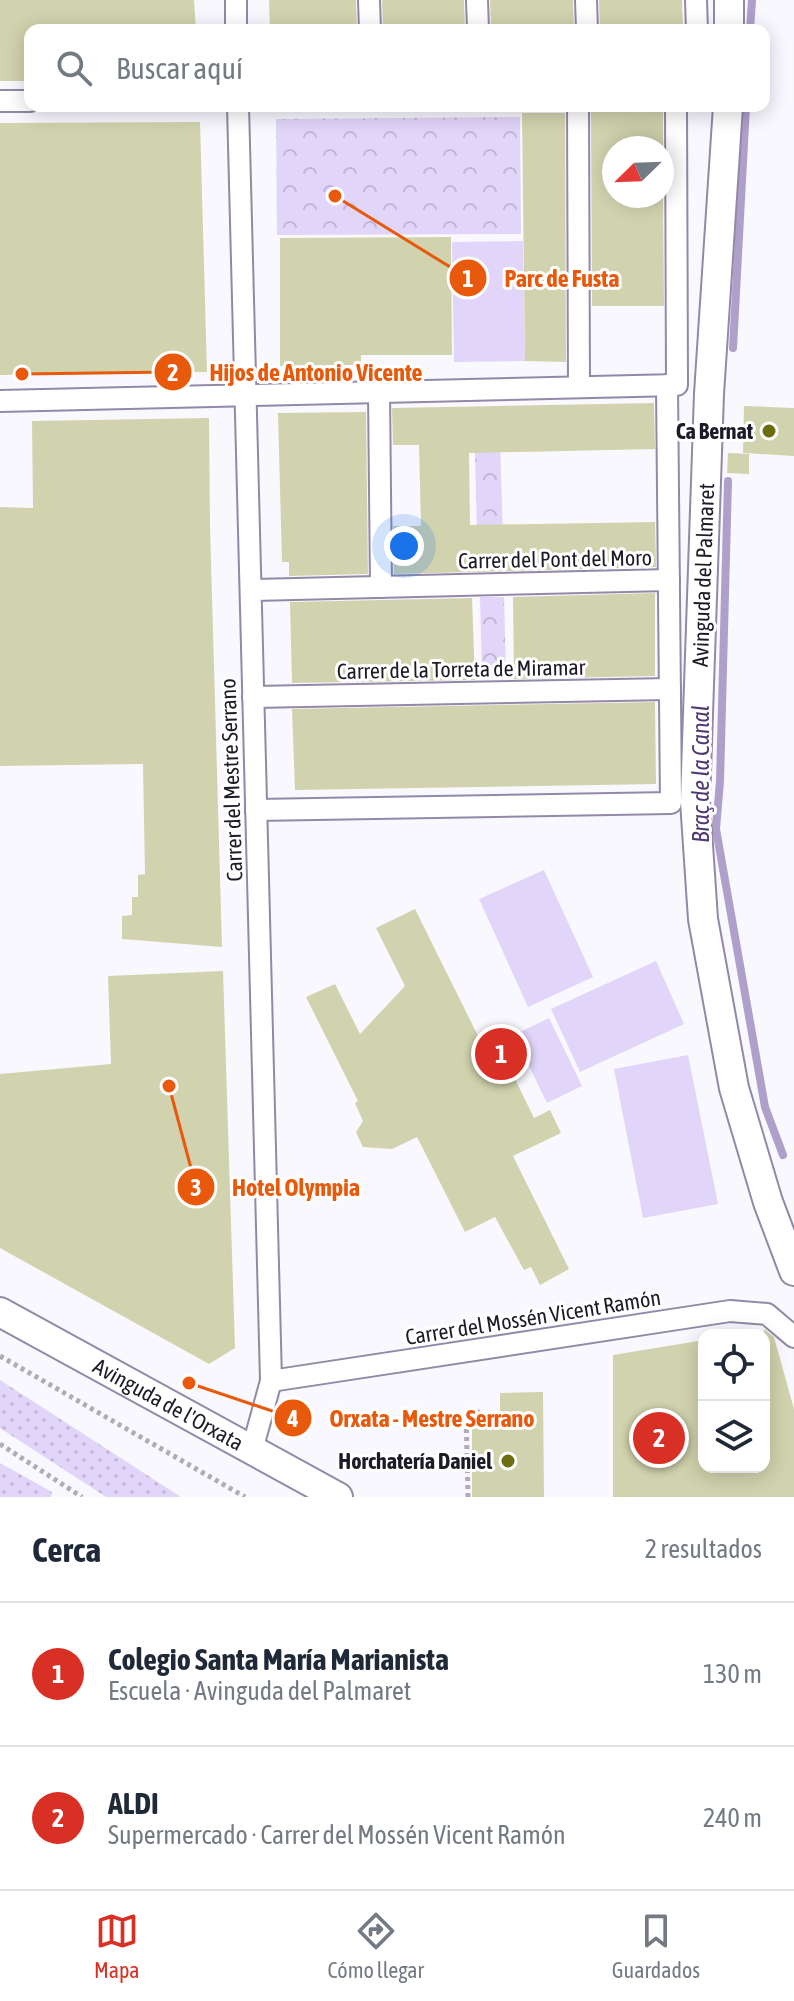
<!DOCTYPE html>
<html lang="es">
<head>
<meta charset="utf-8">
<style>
  :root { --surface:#fff; --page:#f6f6f7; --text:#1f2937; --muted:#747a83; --line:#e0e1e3; --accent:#d93025 }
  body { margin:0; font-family:"Asap Condensed",sans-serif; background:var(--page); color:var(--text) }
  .controls { position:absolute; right:24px; bottom:24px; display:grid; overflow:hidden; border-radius:16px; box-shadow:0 4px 20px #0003 }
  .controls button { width:72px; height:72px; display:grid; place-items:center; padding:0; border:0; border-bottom:2px solid var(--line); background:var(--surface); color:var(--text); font:40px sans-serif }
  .compass { position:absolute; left:602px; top:136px; width:72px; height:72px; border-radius:50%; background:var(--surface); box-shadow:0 4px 20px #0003; rotate:247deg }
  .you { position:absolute; left:404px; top:546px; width:28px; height:28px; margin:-20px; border:6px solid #fff; border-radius:50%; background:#1a73e8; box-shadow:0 0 0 12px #1a73e833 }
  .badge { display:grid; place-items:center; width:52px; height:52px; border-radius:50%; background:var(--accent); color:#fff; font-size:26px; font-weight:700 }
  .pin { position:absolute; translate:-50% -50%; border:4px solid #fff; box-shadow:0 2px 8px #0006 }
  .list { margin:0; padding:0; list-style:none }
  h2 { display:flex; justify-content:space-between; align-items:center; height:104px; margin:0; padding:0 32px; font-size:34px }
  h2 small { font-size:26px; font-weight:400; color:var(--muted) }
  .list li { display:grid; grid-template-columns:52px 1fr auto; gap:24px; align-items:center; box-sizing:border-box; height:144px; padding:0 32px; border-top:2px solid var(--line) }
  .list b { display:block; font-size:30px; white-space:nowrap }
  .list p { margin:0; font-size:26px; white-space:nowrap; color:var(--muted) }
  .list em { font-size:26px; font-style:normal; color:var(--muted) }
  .icon { flex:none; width:44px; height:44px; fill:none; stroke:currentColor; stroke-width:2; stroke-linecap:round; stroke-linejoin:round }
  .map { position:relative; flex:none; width:794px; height:1497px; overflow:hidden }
  .search { position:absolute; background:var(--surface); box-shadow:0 4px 20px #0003; left:24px; right:24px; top:24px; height:88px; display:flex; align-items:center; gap:20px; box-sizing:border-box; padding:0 28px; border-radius:16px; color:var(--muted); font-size:30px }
  .sheet { height:392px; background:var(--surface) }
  nav { display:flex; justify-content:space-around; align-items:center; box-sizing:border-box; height:112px; border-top:2px solid var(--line); background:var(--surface); font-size:22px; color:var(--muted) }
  nav a { display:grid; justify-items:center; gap:4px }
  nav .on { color:var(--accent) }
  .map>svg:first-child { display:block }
  .grass { fill:url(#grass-dots) }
  .park { fill:url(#park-crowns) }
  .pitch { fill:#e1d5f9 }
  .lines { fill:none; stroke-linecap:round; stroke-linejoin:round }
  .stream { stroke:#ae9fcb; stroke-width:8 }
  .building { fill:#d1d3ae }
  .minor-casing { stroke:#9388a8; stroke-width:24 }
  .secondary-casing { stroke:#9388a8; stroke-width:32 }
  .path { stroke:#afacb5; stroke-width:5; stroke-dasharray:4 4; stroke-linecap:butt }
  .minor { stroke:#fff; stroke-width:20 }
  .secondary { stroke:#fff; stroke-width:28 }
  .poi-dot { fill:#6c6d0e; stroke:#fff; stroke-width:3 }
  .labels { text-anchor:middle; stroke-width:6; stroke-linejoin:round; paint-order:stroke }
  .poi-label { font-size:22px; font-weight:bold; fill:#1f1a27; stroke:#fff; text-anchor:end }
  .street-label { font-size:22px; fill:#1f1a27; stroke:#fff }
  .water-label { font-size:24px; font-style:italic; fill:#503971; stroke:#fff }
  .leader { fill:none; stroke:#e8590c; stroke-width:3 }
  .callout-dot { fill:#e8590c; stroke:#fff; stroke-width:3 }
  .mark-label { font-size:24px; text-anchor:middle; font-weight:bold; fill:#fff }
  .callout-label { font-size:24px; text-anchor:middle; font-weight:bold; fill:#e8590c; stroke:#fff; stroke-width:6; stroke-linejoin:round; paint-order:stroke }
</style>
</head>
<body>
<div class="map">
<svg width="794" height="1497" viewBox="0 0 794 1497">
  <defs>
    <pattern id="grass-dots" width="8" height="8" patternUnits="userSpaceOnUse" patternTransform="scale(2)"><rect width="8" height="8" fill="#e1d5f9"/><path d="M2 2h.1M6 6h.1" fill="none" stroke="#c1b6d5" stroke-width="1.8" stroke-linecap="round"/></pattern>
    <pattern id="park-crowns" width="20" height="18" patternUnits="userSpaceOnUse" patternTransform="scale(2)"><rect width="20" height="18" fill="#e1d5f9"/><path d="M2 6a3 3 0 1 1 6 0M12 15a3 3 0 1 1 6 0" fill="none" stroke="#c1b6d5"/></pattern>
  </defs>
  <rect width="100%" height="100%" fill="#faf8ff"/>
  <g class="grass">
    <path d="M0 1380 181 1497H106L0 1428Z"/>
    <path d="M0 1463 52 1492 51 1497H0Z"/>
  </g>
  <g class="park">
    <path d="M520 117 521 234 277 235 276 119Z"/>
    <path d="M474 411H499L504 566 478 567Z"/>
    <path d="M480 597H504L506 676 482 677Z"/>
  </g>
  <g class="pitch">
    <path d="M523 241 525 361 454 362 452 242Z"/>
    <path d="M544 870 593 977 528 1007 479 899Z"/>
    <path d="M656 961 684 1024 580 1072 551 1009Z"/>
    <path d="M549 1018 582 1086 547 1103 514 1035Z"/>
    <path d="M688 1055 718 1204 643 1218 614 1069Z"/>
  </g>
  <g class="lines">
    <g class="stream">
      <path d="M750 30 752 0"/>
      <path d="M733 348 746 106"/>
      <path d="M728 481 720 781 716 829 765 1107 783 1155"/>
    </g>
  </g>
  <g class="building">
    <path d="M0 0H194L196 30H30V81H0Z"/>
    <path d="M269 0H356L357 30H270Z"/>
    <path d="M382 0H464L465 30H383Z"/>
    <path d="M490 0H573L574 30H491Z"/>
    <path d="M599 0H682L683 30H600Z"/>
    <path d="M591 112H663V148H614V196H663L664 306H592Z"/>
    <path d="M522 113H565L566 362 525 361Z"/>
    <path d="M200 122 207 372 0 375V123Z"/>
    <path d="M451 237 452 355H361V365L280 366V238Z"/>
    <path d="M654 403 655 449 469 453 470 525 655 522 656 567 394 574 393 526H421L419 445H393L392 408Z"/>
    <path d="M744 406 794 408V456L743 453Z"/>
    <path d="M366 412 368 574 289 576V562H282L278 413Z"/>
    <path d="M209 418 210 526 222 947 122 939V916L132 915V897H138V875L145 874 143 764 0 766V507L33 508 32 421Z"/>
    <path d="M728 453 749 454V474L727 473Z"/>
    <path d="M655 593V676L514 679 513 597Z"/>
    <path d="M472 598 475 680 292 683 290 602Z"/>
    <path d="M655 702 656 784 295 790 292 709Z"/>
    <path d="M415 909 487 1054 500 1048 534 1118 550 1110 561 1133 513 1156 569 1269 540 1285 531 1267 524 1270 495 1217 465 1232 417 1137 392 1149 363 1147 356 1132 363 1121 355 1103 358 1101 306 997 335 984 360 1034 405 986 376 928Z"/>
    <path d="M223 971 235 1348 209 1364 0 1248V1074L111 1064 108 976Z"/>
    <path d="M764 1329 774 1337 794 1409V1497H613V1355L704 1340V1467H764Z"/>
    <path d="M543 1392 544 1497H472V1425L500 1424V1393Z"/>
  </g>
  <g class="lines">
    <g class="minor-casing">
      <g id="minor">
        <path d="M236 0V30"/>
        <path d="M369 0 370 30"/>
        <path d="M477 0 478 30"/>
        <path d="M586 0 587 30"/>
        <path d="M696 0 697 30"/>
        <path d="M0 101H30"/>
        <path d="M238 106 271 1381 252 1450"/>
        <path d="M578 106 579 387"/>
        <path d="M379 392 381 587"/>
        <path d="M0 401 677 385 676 106"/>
        <path d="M251 590 669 580"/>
        <path d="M253 697 670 689"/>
        <path d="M256 810 671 803 667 385"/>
        <path d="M271 1381 730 1311 767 1314 794 1337"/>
      </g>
    </g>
    <g class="secondary-casing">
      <g id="secondary">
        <path d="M729 30V0"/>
        <path d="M728 106 709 394 695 801 703 919 734 1088 768 1202 794 1271"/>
        <path id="s1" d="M0 1312 338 1497"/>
      </g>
    </g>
    <g class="path">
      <path d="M0 1356 245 1497"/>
      <path d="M0 1444 82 1497"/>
      <path d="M468 1497 466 1412H478V1425"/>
    </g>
    <use href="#minor" class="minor"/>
    <use href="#secondary" class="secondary"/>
  </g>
  <g class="poi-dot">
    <circle cx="769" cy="431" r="8"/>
    <circle cx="508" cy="1461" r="8"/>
  </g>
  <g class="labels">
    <g class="poi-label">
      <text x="753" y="439">Ca Bernat</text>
      <text x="492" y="1469">Horchatería Daniel</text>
    </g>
    <g class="street-label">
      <text transform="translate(555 559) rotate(-1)" y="8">Carrer del Pont del Moro</text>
      <text transform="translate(703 575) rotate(-88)" y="8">Avinguda del Palmaret</text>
      <text transform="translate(461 669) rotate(-1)" y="8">Carrer de la Torreta de Miramar</text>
      <text transform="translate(231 780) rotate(-92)" y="8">Carrer del Mestre Serrano</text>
      <text transform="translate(533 1317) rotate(-9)" y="8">Carrer del Mossén Vicent Ramón</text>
      <text dy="8" stroke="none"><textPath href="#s1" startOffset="192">Avinguda de l'Orxata</textPath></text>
    </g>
    <g class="water-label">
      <text transform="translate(701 774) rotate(-90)" y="8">Braç de la Canal</text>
    </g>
  </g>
  <path class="leader" d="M335 196L468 278M22 374L173 372M169 1086L196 1187M189 1383L293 1418"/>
  <g class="callout-dot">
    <circle cx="335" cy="196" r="8"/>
    <circle cx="22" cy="374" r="8"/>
    <circle cx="169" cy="1086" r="8"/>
    <circle cx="189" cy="1383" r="8"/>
    <circle cx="468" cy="278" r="20"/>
    <circle cx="173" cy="372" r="20"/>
    <circle cx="196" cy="1187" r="20"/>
    <circle cx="293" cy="1418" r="20"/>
  </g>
  <g class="mark-label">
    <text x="468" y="287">1</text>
    <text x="173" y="381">2</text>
    <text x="196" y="1196">3</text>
    <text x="293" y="1427">4</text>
  </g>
  <g class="callout-label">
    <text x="562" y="287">Parc de Fusta</text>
    <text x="316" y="381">Hijos de Antonio Vicente</text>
    <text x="296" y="1196">Hotel Olympia</text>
    <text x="432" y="1427">Orxata - Mestre Serrano</text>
  </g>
</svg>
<div class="controls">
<button><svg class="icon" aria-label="locate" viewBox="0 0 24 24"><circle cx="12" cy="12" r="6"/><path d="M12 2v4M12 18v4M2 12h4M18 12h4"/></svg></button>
<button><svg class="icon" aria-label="layers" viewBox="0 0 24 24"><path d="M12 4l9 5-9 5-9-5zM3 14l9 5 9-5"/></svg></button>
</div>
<svg class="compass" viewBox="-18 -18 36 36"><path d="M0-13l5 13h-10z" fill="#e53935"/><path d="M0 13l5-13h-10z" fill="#747a83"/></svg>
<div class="you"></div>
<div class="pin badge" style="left:501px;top:1054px">1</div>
<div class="pin badge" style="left:659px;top:1438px">2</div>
<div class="search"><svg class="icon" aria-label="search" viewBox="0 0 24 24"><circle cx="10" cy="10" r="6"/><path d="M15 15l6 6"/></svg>Buscar aquí</div>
</div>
<section class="sheet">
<h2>Cerca<small>2 resultados</small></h2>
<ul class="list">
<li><span class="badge">1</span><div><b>Colegio Santa María Marianista</b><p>Escuela · Avinguda del Palmaret</p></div><em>130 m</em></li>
<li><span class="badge">2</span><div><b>ALDI</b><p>Supermercado · Carrer del Mossén Vicent Ramón</p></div><em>240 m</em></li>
</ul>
</section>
<nav>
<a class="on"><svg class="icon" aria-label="map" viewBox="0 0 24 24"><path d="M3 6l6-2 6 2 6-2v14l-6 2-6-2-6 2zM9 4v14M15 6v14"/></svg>Mapa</a>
<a><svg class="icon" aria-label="directions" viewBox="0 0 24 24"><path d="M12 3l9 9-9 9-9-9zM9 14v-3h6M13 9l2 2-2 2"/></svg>Cómo llegar</a>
<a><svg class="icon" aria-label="saved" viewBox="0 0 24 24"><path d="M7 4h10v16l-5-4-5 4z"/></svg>Guardados</a>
</nav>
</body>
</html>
